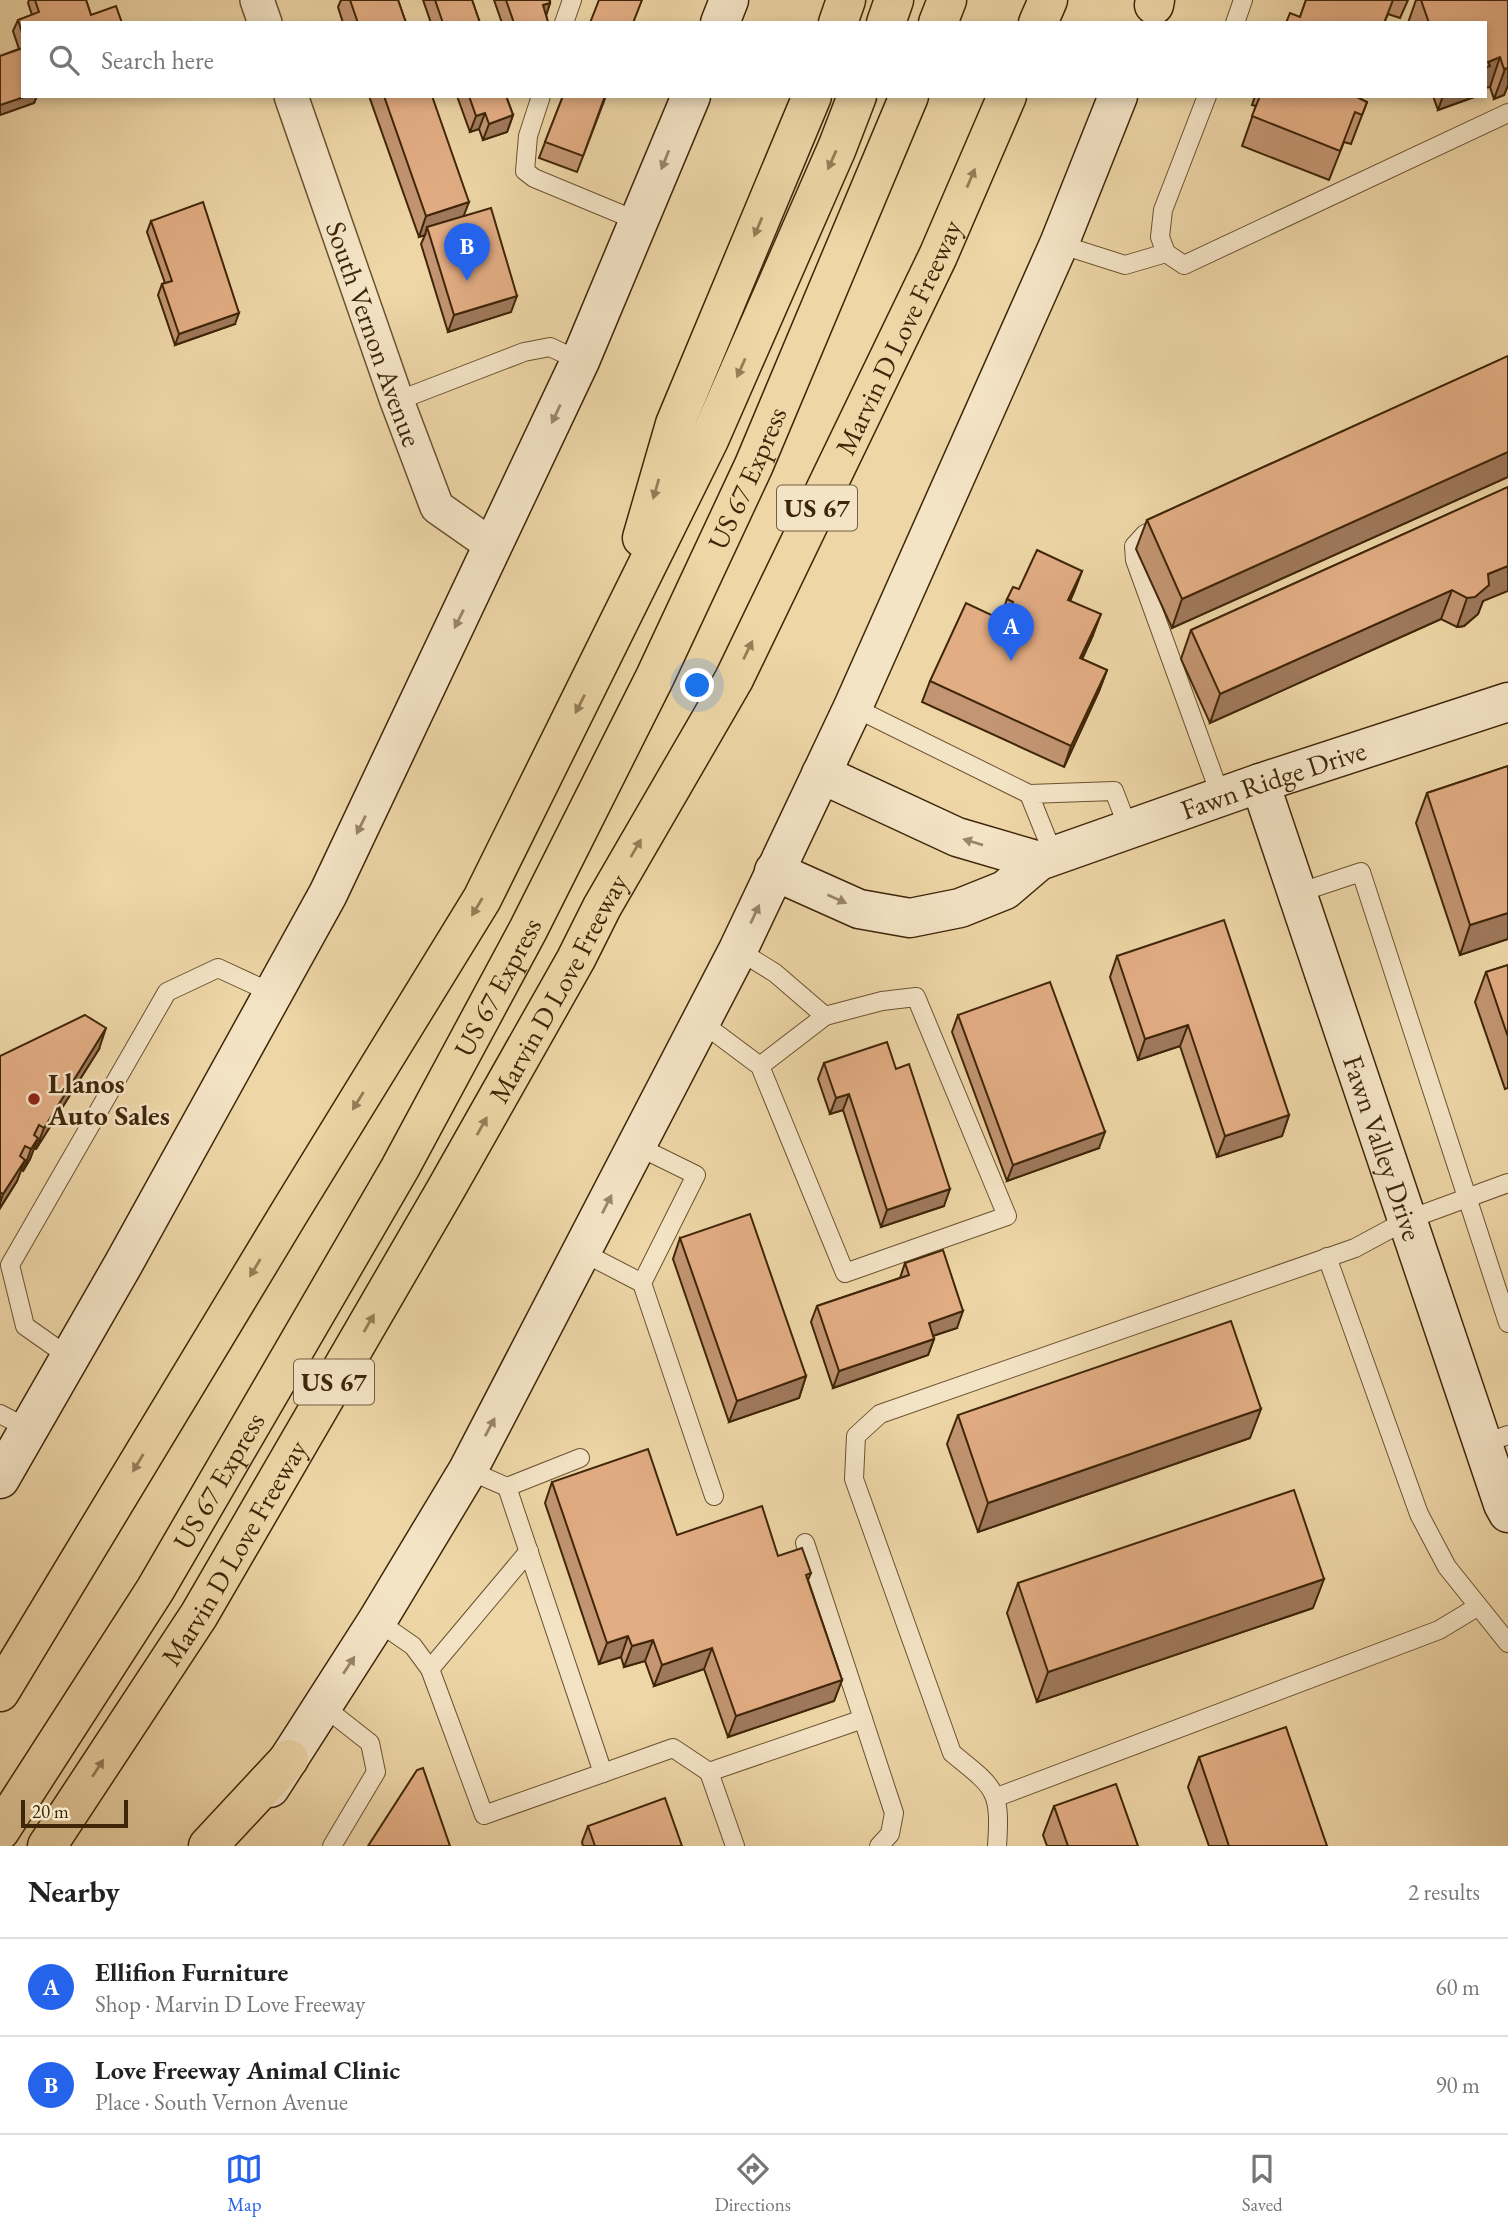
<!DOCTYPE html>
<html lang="en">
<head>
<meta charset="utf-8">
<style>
  :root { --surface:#fff; --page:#f6f6f6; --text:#222; --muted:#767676; --line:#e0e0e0; --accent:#2563eb }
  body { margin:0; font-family:"EB Garamond",serif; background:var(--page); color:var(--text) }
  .scale { position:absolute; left:21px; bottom:18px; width:107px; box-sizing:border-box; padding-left:7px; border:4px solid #3f2608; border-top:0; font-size:19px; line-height:24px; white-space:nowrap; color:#3f2608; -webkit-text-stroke:5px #f4e4c6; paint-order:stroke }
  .you { position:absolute; left:698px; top:686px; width:24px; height:24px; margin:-18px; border:5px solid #fff; border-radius:50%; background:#1a73e8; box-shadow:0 0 0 10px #1a73e833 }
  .badge { display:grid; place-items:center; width:46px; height:46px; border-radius:50%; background:var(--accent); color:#fff; font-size:23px; font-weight:700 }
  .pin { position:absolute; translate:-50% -58px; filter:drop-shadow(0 2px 4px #0008) }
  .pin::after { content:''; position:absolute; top:37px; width:24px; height:21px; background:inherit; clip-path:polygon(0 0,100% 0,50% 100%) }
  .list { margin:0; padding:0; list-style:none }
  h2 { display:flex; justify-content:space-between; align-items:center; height:91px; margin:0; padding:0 28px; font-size:30px }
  h2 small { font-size:23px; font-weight:400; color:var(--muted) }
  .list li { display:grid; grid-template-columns:46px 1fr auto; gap:21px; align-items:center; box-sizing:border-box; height:98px; padding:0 28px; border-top:2px solid var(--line) }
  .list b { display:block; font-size:26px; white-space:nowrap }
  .list p { margin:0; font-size:23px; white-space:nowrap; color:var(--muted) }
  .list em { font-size:23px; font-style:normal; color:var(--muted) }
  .icon { flex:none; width:38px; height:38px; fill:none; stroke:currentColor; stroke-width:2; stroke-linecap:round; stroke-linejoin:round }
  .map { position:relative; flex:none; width:1508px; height:1846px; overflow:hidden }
  .search { position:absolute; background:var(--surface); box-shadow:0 4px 10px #0003; left:21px; right:21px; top:21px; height:77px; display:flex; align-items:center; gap:18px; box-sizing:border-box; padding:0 24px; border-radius:0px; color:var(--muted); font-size:26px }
  .sheet { height:287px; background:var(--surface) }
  nav { display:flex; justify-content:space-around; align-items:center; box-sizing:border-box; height:98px; border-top:2px solid var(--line); background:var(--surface); font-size:19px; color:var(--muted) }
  nav a { display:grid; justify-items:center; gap:4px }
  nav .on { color:var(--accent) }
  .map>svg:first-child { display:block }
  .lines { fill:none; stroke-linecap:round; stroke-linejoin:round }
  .lane-casing { stroke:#6b5230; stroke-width:20 }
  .street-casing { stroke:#6b5230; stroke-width:36 }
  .secondary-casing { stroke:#3f2608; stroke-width:41 }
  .highway-casing { stroke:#3f2608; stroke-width:41 }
  .lane { stroke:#f4e4c6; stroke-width:18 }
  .street { stroke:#f4e4c6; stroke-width:33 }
  .secondary { stroke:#f4e4c6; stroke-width:38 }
  .highway { stroke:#eed6a7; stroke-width:38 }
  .wall { fill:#c39572; stroke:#3f2608; stroke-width:2 }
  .shaded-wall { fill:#9f795c; stroke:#3f2608; stroke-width:2 }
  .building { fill:#e3ad84; stroke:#3f2608; stroke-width:2 }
  .oneway { fill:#9a8567 }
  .oneway2 { fill:#967e58 }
  .poi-dot { fill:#8f2418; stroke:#f4e4c6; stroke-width:2.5 }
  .labels { text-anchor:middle; stroke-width:5; stroke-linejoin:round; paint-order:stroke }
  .shield { fill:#f4e4c6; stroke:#755f41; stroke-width:2 }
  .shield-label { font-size:26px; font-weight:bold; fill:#3f2608 }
  .street-label { font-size:28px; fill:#3f2608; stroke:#f4e4c6 }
  .poi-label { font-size:28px; font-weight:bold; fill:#3f2608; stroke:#f4e4c6; text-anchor:start }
</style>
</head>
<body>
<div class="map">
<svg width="1508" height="1846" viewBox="0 0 1508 1846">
  <rect width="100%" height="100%" fill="#eed6a7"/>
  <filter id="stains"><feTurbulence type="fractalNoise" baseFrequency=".00286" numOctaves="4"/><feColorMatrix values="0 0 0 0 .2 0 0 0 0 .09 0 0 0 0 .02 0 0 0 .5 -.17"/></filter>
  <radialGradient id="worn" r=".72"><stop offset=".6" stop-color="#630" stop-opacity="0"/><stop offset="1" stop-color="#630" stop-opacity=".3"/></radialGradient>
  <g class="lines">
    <g class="lane-casing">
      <g id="lane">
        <path d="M564 23 572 0"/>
        <path d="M1235 23 1243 0"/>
        <path d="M541 96 528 136 525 171 534 178 640 222"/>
        <path d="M1207 96 1163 210 1160 237 1166 253 1184 265 1508 113"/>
        <path d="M1059 244 1125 265 1166 253"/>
        <path d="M397 401 524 352 550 347 580 361"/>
        <path d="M1160 527 1145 534 1134 546 1135 560 1221 797"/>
        <path d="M853 707 1029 794"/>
        <path d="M1054 856 1029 794 1114 791 1129 830"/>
        <path d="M1298 893 1361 872 1508 1323"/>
        <path d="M738 950 775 973 825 1016"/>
        <path d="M701 1022 760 1066 845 1273 1007 1216 916 997 882 1001 825 1016 760 1066"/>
        <path d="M637 1146 696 1175 642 1283"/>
        <path d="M582 1252 642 1283 714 1496"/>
        <path d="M1327 1257 1419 1514 1447 1567 1508 1643"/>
        <path d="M69 1357 25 1326 10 1265 167 992 218 968 272 993"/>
        <path d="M0 1414 29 1429"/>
        <path d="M1483 1444 1508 1435"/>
        <path d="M468 1470 507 1487"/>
        <path d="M805 1543 894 1813 890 1834 879 1846"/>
        <path d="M377 1621 413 1646 430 1669 484 1815 603 1773 507 1487 580 1458"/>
        <path d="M430 1669 529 1551"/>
        <path d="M323 1706 370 1743 376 1772 332 1846"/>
        <path d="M709 1772 863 1719"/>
        <path d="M603 1773 673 1748 709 1772 735 1846"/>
        <path d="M997 1797 1439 1630 1477 1607"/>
        <path d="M997 1846C1001 1789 995 1788 952 1753L854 1479 856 1436 880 1414 1355 1248 1407 1220 1508 1183"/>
      </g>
    </g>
    <g class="street-casing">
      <g id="street">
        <path d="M257 0 265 23"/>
        <path id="s1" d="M291 96 397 401 437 507 494 547"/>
      </g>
    </g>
    <g class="secondary-casing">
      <g id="secondary">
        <path d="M720 23 729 0"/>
        <path d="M821 774 957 837 1039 861"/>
        <path id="s2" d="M1260 783 1503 1504 1508 1513"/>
        <path id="s3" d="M774 871 859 909 910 918 960 908 1005 890 1039 861 1260 783 1508 702"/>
        <path d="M0 1479 124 1263 328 894 580 361 691 96"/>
        <path d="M270 1788 377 1621 468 1470 738 950 853 707 1059 244 1118 96"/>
      </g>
    </g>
    <g class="highway-casing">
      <g id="highway">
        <path d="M1154 5 1155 0"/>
        <path d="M838 23 846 0"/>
        <path d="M886 23 894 0"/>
        <path d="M938 23 947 0"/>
        <path d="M1038 23 1048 0"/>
        <path d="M642 538 675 424 812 96"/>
        <path d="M0 1692 291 1210 482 899 709 440 837 148 857 96"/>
        <path id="s4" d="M0 1831 155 1590 400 1168 528 930 655 677 754 465 909 96"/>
        <path id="s5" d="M47 1846 199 1615 446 1189 576 959 602 907 734 679 938 256 1007 96"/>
        <path d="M208 1846 289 1759"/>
      </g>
    </g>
    <use href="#lane" class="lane"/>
    <use href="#street" class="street"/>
    <use href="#secondary" class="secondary"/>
    <use href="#highway" class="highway"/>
  </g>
  <g class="wall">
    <path d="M29 0H86L91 15 122 23H23V96H37L34 103 0 115V56L19 49 13 31 18 20 32 15 28 3Z"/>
    <path d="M341 0H398L406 23H343L338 7Z"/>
    <path d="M423 0H472L480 23H431Z"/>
    <path d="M494 0H551H550V3L546 15 548 23H502Z"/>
    <path d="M1306 0H1408L1400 18 1388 14 1384 23H1286L1300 17Z"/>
    <path d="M1416 0H1508V85L1504 95 1494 99 1490 87 1485 23H1408Z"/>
    <path d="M369 96H432L463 217 511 312 448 332 421 244 425 235 419 237Z"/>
    <path d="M457 96H506L513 115 507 132 483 140 479 129 470 132Z"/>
    <path d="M563 96H606L577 172 539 158Z"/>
    <path d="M1255 96H1356L1355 97 1367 102 1351 144 1344 142 1329 180 1242 146 1256 106 1252 105Z"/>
    <path d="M1433 96H1477L1438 110Z"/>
    <path d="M151 221 235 324 175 345 158 295 162 284 165 283 147 232Z"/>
    <path d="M1508 356V477L1172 628 1136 549 1147 520Z"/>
    <path d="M1508 487 1483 601 1478 614 1464 626 1457 627 1441 619 1210 723 1181 659 1191 630Z"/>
    <path d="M1082 571 1070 601 1093 635 1082 659 1107 670 1099 691 1064 767 922 702 930 681 1000 619 1007 599 1019 589Z"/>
    <path d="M1508 766V939L1460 955 1416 823 1427 793Z"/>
    <path d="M1117 956 1289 1115 1282 1136 1217 1157 1180 1046 1138 1060 1110 977Z"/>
    <path d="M1508 965V1088L1505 1089 1475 1002 1486 972Z"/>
    <path d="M958 1015 1099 1148 1007 1181 952 1032Z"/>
    <path d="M99 1049 36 1149 34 1148 30 1159 23 1171 21 1169 17 1181 0 1208V1056Z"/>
    <path d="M824 1063 896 1069 944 1206 881 1227 843 1110 830 1114 818 1079Z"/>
    <path d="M680 1238 806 1376 799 1398 729 1422 673 1259Z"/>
    <path d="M905 1263 957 1328 933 1336 934 1339 928 1355 833 1388 811 1322 817 1306 900 1278Z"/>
    <path d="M958 1415 1250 1438 978 1532 947 1444Z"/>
    <path d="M552 1482 677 1535 778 1556 811 1573 808 1580 842 1680 834 1701 728 1737 704 1669 654 1686 645 1661 624 1667 621 1657 599 1664 545 1503Z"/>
    <path d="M1018 1583 1313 1608 1037 1702 1007 1613Z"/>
    <path d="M1199 1757 1327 1846H1209L1188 1787Z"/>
    <path d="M1054 1806 1138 1846H1047L1043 1835Z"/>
    <path d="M588 1826 682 1846H583L582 1842Z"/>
  </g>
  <g class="shaded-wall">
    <path d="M550 3 545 19 543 5Z"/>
    <path d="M1500 57 1490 87 1485 88V68L1488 62Z"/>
    <path d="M1508 61V85L1504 95 1494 99Z"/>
    <path d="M27 96H37L34 103 0 115V105Z"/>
    <path d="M1443 96H1477L1438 110Z"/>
    <path d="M485 113 479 129 470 132 476 116Z"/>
    <path d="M513 115 507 132 483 140 489 124Z"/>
    <path d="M469 202 461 223 427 227 425 235 419 237 426 216Z"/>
    <path d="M517 296 511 312 448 332 454 315Z"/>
    <path d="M239 313 235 324 175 345 179 334Z"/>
    <path d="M1508 452V477L1172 628 1182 599Z"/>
    <path d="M1508 566V591L1483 601 1478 614 1464 626 1457 627 1467 598 1488 574Z"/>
    <path d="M1082 571 1074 592 1061 621 1068 600Z"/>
    <path d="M1452 590 1441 619 1210 723 1220 694Z"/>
    <path d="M1101 614 1093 635 1073 679 1080 658Z"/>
    <path d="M1107 670 1099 691 1064 767 1071 746Z"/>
    <path d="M1508 913V939L1460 955 1470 925Z"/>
    <path d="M1188 1025 1180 1046 1138 1060 1145 1039Z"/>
    <path d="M106 1028 99 1049 36 1149 44 1128Z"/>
    <path d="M849 1094 843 1110 830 1114 836 1098Z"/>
    <path d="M1289 1115 1282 1136 1217 1157 1225 1136Z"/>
    <path d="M1105 1132 1099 1148 1007 1181 1013 1165Z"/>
    <path d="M38 1138 30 1159 23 1171 31 1149Z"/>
    <path d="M25 1160 17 1181 0 1208V1203L3 1194Z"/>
    <path d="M950 1189 944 1206 881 1227 887 1210Z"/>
    <path d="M963 1311 957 1328 923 1339 929 1323Z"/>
    <path d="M934 1339 928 1355 833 1388 839 1371Z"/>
    <path d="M806 1376 799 1398 729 1422 737 1401Z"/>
    <path d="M1261 1409 1250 1438 978 1532 988 1503Z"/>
    <path d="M1324 1579 1313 1608 1037 1702 1048 1672Z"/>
    <path d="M628 1636 621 1657 599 1664 607 1643Z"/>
    <path d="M653 1640 645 1661 624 1667 632 1646Z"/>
    <path d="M712 1648 704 1669 654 1686 662 1665Z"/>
    <path d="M842 1680 834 1701 728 1737 736 1716Z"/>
  </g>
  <g class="building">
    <path d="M35 0H86L91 15 116 6 122 23H23V36L18 20 39 12Z"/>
    <path d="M350 0H398L406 23H358Z"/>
    <path d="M435 0H472L480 23H443Z"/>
    <path d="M506 0H549L550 3 543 5 548 22 545 23H514Z"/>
    <path d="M599 0H642L633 23H590Z"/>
    <path d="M1306 0H1393L1384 23H1286L1290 13 1300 17Z"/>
    <path d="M1421 0H1508V68L1504 69 1500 57 1488 62 1490 66 1485 68V23H1429Z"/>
    <path d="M23 48V96H27L0 105V56Z"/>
    <path d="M384 96H432L469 202 426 216Z"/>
    <path d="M469 96H506L513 115 489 124 485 113 476 116Z"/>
    <path d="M563 96H605L583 156 545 142Z"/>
    <path d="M1260 96H1355L1367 102 1362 115 1355 112 1340 151 1252 116Z"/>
    <path d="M203 202 239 313 179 334 162 284 172 281 151 221Z"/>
    <path d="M491 208 517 296 454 315 427 227Z"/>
    <path d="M1508 356V452L1182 599 1147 520Z"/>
    <path d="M1508 487V566L1488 574 1489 585 1475 597 1467 598 1452 590 1220 694 1191 630Z"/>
    <path d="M1037 550 1082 571 1068 600 1101 614 1080 658 1107 670 1071 746 930 681 966 603 1004 621 1013 602 1007 599 1013 587 1019 589Z"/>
    <path d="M1508 766V913L1470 925 1427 793Z"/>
    <path d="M1224 920 1289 1115 1225 1136 1188 1025 1145 1039 1117 956Z"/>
    <path d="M1508 965V1037L1486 972Z"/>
    <path d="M1050 982 1105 1132 1013 1165 958 1015Z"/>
    <path d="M85 1015 106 1028 44 1128 39 1125 34 1135 38 1138 31 1149 25 1146 20 1156 25 1160 3 1194 0 1192V1056Z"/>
    <path d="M887 1042 896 1069 909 1064 950 1189 887 1210 849 1094 836 1098 824 1063Z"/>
    <path d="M750 1214 806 1376 737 1401 680 1238Z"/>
    <path d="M943 1250 963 1311 929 1323 934 1339 839 1371 817 1306 909 1275 905 1263Z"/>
    <path d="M1231 1321 1261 1409 988 1503 958 1415Z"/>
    <path d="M648 1449 677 1535 762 1506 778 1556 802 1548 811 1573 806 1575 842 1680 736 1716 712 1648 662 1665 653 1640 632 1646 628 1636 607 1643 552 1482Z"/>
    <path d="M1294 1490 1324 1579 1048 1672 1018 1583Z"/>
    <path d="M1286 1727 1327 1846H1229L1199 1757Z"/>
    <path d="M423 1768 450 1846H368L417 1770Z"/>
    <path d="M1116 1784 1138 1846H1068L1054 1806Z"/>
    <path d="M665 1798 682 1846H595L588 1826Z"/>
  </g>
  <defs><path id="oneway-solid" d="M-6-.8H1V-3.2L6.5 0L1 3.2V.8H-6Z" transform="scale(1.75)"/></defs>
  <g class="oneway">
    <use href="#oneway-solid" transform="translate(665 160) rotate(112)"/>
    <use href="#oneway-solid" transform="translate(556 414) rotate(115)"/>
    <use href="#oneway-solid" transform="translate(459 619) rotate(116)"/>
    <use href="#oneway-solid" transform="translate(361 825) rotate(116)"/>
    <use href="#oneway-solid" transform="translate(973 842) rotate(-163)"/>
    <use href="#oneway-solid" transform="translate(837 899) rotate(24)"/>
    <use href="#oneway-solid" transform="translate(755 914) rotate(-65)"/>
    <use href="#oneway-solid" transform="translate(607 1204) rotate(-63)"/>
    <use href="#oneway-solid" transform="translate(490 1427) rotate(-62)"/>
    <use href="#oneway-solid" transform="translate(349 1665) rotate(-57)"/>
  </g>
  <g class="oneway2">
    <use href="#oneway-solid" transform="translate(832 160) rotate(114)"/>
    <use href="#oneway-solid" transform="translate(971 178) rotate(-67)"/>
    <use href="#oneway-solid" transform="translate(758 227) rotate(113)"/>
    <use href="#oneway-solid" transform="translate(741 368) rotate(114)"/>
    <use href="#oneway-solid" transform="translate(656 489) rotate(106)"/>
    <use href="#oneway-solid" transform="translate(748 650) rotate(-64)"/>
    <use href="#oneway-solid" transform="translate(580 704) rotate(117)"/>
    <use href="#oneway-solid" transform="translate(636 848) rotate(-60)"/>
    <use href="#oneway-solid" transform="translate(477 907) rotate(121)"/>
    <use href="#oneway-solid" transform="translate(358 1101) rotate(122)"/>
    <use href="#oneway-solid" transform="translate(482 1126) rotate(-61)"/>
    <use href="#oneway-solid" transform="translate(255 1268) rotate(121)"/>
    <use href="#oneway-solid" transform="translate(369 1323) rotate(-60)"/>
    <use href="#oneway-solid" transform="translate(138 1463) rotate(121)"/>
    <use href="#oneway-solid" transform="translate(98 1768) rotate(-57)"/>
  </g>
  <circle class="poi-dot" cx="34" cy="1099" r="7"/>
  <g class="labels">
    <g class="shield">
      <rect x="777" y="485.5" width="80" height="45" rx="5"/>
      <rect x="294" y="1359.5" width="80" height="45" rx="5"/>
    </g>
    <g class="shield-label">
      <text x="817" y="517">US 67</text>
      <text x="334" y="1391">US 67</text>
    </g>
    <g class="street-label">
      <text dy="10" stroke="none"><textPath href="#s1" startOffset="252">South Vernon Avenue</textPath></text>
      <text dy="10" stroke="none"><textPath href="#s5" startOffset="1734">Marvin D Love Freeway</textPath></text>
      <text dy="10" stroke="none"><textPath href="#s4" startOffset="1547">US 67 Express</textPath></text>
      <text dy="10" stroke="none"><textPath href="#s3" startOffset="537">Fawn Ridge Drive</textPath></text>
      <text dy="10" stroke="none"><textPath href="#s4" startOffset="980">US 67 Express</textPath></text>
      <text dy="10" stroke="none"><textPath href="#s5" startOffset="999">Marvin D Love Freeway</textPath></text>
      <text dy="10" stroke="none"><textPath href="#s2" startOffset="385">Fawn Valley Drive</textPath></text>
      <text dy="10" stroke="none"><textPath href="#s4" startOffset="413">US 67 Express</textPath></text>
      <text dy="10" stroke="none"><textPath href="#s5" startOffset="348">Marvin D Love Freeway</textPath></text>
    </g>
    <g class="poi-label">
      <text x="48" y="1093">Llanos<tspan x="48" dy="32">Auto Sales</tspan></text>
    </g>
  </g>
  <rect width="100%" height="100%" filter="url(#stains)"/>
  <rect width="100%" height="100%" fill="url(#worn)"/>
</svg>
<div class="scale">20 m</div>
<div class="you"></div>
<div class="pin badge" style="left:1011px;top:661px">A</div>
<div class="pin badge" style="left:467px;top:281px">B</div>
<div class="search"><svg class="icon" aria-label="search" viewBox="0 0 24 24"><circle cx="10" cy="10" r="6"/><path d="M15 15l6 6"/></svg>Search here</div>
</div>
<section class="sheet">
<h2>Nearby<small>2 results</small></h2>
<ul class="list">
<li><span class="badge">A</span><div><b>Ellifion Furniture</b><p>Shop · Marvin D Love Freeway</p></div><em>60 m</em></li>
<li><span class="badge">B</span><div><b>Love Freeway Animal Clinic</b><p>Place · South Vernon Avenue</p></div><em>90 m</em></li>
</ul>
</section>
<nav>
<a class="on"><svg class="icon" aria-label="map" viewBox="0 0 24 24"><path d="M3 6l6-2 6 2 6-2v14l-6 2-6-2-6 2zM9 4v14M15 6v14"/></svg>Map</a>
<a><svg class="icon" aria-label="directions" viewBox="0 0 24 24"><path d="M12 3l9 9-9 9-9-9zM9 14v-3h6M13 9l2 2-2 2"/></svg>Directions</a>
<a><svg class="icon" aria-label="saved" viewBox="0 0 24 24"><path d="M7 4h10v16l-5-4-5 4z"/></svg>Saved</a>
</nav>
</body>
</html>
